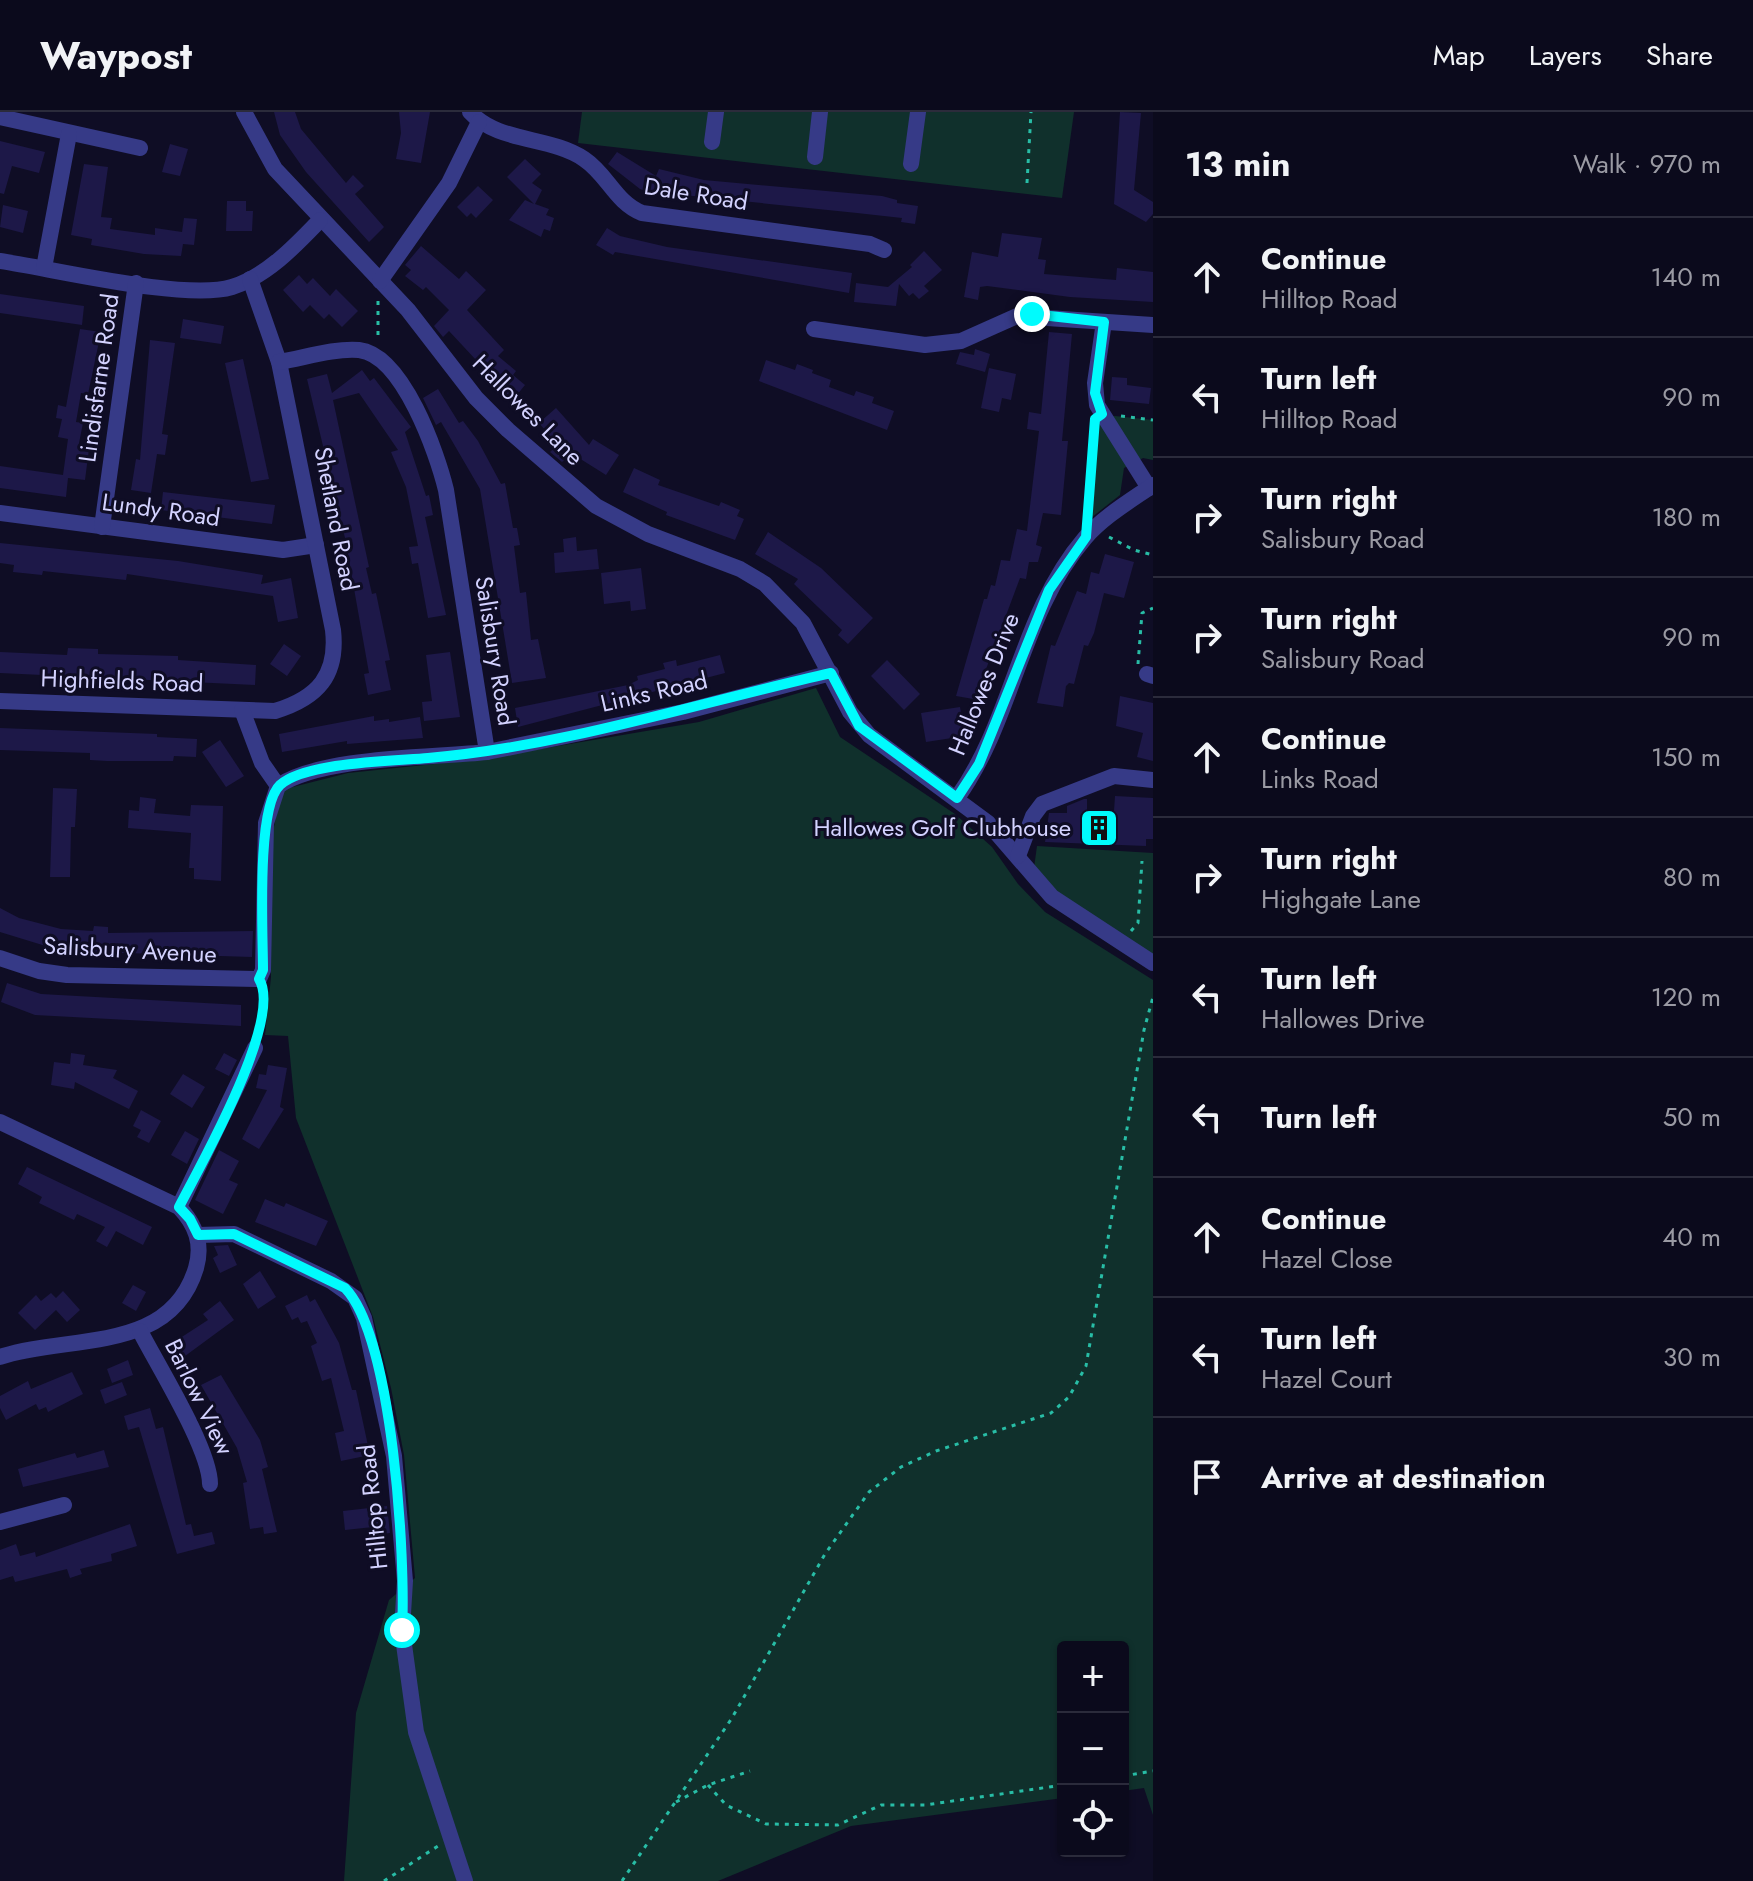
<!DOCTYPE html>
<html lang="en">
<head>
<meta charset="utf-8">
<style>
  :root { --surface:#0b0a1c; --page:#141325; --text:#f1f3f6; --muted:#9a9aa3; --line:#2b2b3b }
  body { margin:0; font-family:Jost,sans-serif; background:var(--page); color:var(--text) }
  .controls { position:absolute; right:24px; bottom:24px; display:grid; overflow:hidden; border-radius:8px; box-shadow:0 2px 6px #0004 }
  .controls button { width:72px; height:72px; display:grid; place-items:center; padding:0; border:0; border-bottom:2px solid var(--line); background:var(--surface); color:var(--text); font:40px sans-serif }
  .stop { position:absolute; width:24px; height:24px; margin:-18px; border:6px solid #00fbfd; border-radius:50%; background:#fff }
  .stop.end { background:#00fbfd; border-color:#fff; box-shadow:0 2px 8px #0008 }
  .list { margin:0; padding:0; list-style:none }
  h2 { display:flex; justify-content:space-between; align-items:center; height:104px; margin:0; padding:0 32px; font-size:34px }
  h2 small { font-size:26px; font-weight:400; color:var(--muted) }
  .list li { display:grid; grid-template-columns:52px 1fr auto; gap:24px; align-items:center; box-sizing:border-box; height:120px; padding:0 32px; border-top:2px solid var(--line) }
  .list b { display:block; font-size:30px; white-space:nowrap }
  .list p { margin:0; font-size:26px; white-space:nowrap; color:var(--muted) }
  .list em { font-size:26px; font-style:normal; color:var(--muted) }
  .icon { flex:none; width:44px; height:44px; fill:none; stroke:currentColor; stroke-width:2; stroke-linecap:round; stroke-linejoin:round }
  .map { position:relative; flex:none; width:1153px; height:1769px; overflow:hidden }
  header { display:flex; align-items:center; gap:48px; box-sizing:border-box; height:112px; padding:0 40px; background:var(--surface); border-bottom:2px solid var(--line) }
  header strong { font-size:38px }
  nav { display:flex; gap:44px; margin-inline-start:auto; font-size:28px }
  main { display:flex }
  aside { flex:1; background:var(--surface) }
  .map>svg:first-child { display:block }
  .green { fill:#10302c }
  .building { fill:#1d1848 }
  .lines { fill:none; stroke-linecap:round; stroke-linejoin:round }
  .path { stroke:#28bda6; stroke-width:3; stroke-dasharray:4 6; stroke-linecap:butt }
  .minor { stroke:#363a87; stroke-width:16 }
  .route { stroke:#00fbfd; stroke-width:10 }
  .labels { text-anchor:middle; stroke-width:6; stroke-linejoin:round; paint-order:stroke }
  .street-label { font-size:24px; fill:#d3d2ff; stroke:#0f0d25 }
  .poi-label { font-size:24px; fill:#d3d2ff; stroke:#0f0d25; text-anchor:end }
</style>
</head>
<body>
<header>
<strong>Waypost</strong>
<nav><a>Map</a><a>Layers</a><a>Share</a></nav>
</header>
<main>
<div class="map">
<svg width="1153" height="1769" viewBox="0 0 1153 1769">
  <rect width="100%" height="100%" fill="#0f0d25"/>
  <g class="green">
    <path d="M582 0H1074L1062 86 578 31Z"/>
    <path d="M1115 304 1153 308V348L1143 346 1124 356 1120 383 1087 409 1095 307Z"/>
    <path d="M816 576 840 625 955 702 992 735 1018 772 1045 800 1153 868V1703L1144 1676 1123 1679V1535H1063V1686L851 1714 718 1769H344L356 1601 389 1488 415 1466 404 1343 391 1276 373 1205 296 1006 288 924 265 923 271 865 269 741 281 678 348 661 482 647 699 610Z"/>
    <path d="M1037 734 1153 741V844L1062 788 1034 756Z"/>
  </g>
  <g class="building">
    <path d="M274 0H295L301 17 346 71 353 63 364 74 355 82 384 115 369 130 306 60 280 23Z"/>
    <path d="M399 0H430L421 51 396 47 401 21Z"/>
    <path d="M1120 0 1141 1 1134 78 1153 90V102L1146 110 1114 92Z"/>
    <path d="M0 29 45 40 39 61 12 54 4 82 0 81Z"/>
    <path d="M170 32 188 37 180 64 162 60Z"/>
    <path d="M617 40 656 64 659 57 704 68 882 84 897 88V91L918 94 915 112 901 110 902 106 857 101 664 81 662 85 640 77 608 52Z"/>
    <path d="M525 47 541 62 532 71 542 78 535 92 549 97 546 103 554 106 550 119 544 117 541 125 509 108 525 88 534 92 507 65Z"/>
    <path d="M84 52 108 55 101 105 112 106 110 117 155 123V116L182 120 184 106 197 107 194 133 183 132 181 144 144 142 91 133 92 127 71 123Z"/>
    <path d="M478 74 493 88 476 106 471 101 467 105 457 95Z"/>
    <path d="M227 89H246V99H253L252 119H226Z"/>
    <path d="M3 93 28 99 23 121 0 115Z"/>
    <path d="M607 116 620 124 667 135 852 161 849 181 615 140 613 143 596 133Z"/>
    <path d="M1002 121 1042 126 1038 147 1046 148 1044 162 1116 168 1117 156 1153 160V190L1070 185 987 174 980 175 978 188 964 185 972 140 998 145Z"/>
    <path d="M421 134 459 167 466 159 486 178 467 198 504 238 498 244 516 259 513 263 525 273 512 289 486 268 490 263 449 219 443 225 434 214 449 198 426 175 423 178 405 164 411 158 405 153Z"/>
    <path d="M924 139 942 158 924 174 929 179 919 187 913 181 909 184 899 172 896 194 854 190 856 171 888 175 912 155 910 153Z"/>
    <path d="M299 163 307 172 313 166 330 184 336 177 358 199 342 215 329 202 324 207 310 193 303 200 283 178Z"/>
    <path d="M0 182 84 194 82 213 0 201Z"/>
    <path d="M183 207 224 214 221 232 180 226Z"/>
    <path d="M80 217 101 220 88 282 81 281 76 310 83 311 78 336 89 337 85 368 68 366 66 385 0 376V354L63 363 68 327 58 325 62 307 56 306 58 293 66 295Z"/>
    <path d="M1049 220 1072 222 1062 329H1068L1061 403 1043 401 1036 433 1042 435 1038 450H1029L1026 467 1020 466 982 568 979 588 956 584 984 487H987L991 473 995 474 1001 448 1010 449 1017 417 1027 419 1039 319 1027 317 1029 300 1041 302Z"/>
    <path d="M150 228 175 231 162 322 168 323 165 343 157 342 151 381 131 378 136 347 140 348Z"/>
    <path d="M975 237 990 242 985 260 956 252 960 240 974 243Z"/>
    <path d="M243 247 269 367 251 370 225 251Z"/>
    <path d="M766 248 795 258 797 252 813 258 812 261 831 268 829 275 854 284 856 279 874 285 872 291 894 299 887 318 759 269Z"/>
    <path d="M989 256 1016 262 1011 288 1002 286 999 300 981 296Z"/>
    <path d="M362 258 370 269 374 266 411 315 405 320 426 384 429 383 433 403 425 405 446 503 428 506 418 451 412 452 409 435 418 434 406 375 391 340 398 338 359 281 333 288 369 455 366 456 372 482 376 481 390 548 385 549 391 578 368 583 364 562 369 561 345 426 307 267 327 262 332 281Z"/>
    <path d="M1112 265 1127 266V273L1151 276 1149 292 1110 288Z"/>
    <path d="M438 277 459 311 463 309 478 329 501 372 505 371 513 416H517L520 433 514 434 520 481 526 480 531 528 538 527 546 566 512 571 480 377 441 310 436 313 423 286Z"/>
    <path d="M556 296 589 333 593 327 619 343 606 363 571 341 562 350 550 340 558 333 539 311Z"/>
    <path d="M634 356 660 368 658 373 719 394 721 390 740 398 737 404 744 407 735 428 666 403 667 400 623 380Z"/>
    <path d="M163 380 275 393 272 412 161 398Z"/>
    <path d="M768 420 821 456 873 506 848 532 838 523 842 518 794 472 798 467 755 442Z"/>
    <path d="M576 425 577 439 597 437 599 457 555 461 554 441 564 440 563 427Z"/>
    <path d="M0 431 178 449 263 463 261 472 291 466 298 506 278 510 273 484 127 462 126 468 43 459 42 463 13 460 14 453 0 451Z"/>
    <path d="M1105 442 1134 450 1124 486 1104 481 1094 521 1088 534 1084 533 1074 572 1069 571 1066 574 1063 595 1037 591 1051 533 1055 534 1077 479 1086 482 1091 460 1099 462Z"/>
    <path d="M641 456 646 497 631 499 630 489 604 492 601 461Z"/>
    <path d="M284 532 301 544 287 564 270 552Z"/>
    <path d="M68 536 98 537V542L178 544V548L256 553 255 573 0 561V540L67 543Z"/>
    <path d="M450 540 460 605 424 609 422 590 432 589 426 543Z"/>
    <path d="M720 543 725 561 518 615 515 596 628 573 638 568 637 564 665 557 663 551 676 548 677 554Z"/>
    <path d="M887 548 920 582 904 598 871 564Z"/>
    <path d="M1120 584 1153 591V649L1137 645 1143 621 1116 614Z"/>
    <path d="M960 595 965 624 926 630 921 601Z"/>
    <path d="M374 604V609L389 607V610L420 605 423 626 347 632V629L282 640 279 622Z"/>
    <path d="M0 616 157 622V625L197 627 196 645 174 644 173 649H107L90 648V641L0 638Z"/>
    <path d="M220 628 244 664 226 675 202 640Z"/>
    <path d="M53 676 77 677 75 715H71L70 765H50Z"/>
    <path d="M1115 684 1153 686V727H1146V734L1045 730 1049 701H1067V694L1084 687H1087V698L1114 699Z"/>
    <path d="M140 685 156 687 154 701 190 704 191 693 223 694 221 769 194 767V756H189L191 721 128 716 129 698 139 699Z"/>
    <path d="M0 796 19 806 61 817 93 819 94 814 108 815V821L253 819 252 845 62 839 0 820Z"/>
    <path d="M7 871 41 882 241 893V914L35 903 1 890Z"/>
    <path d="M71 941 85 943 83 953 117 958 113 966 138 979 129 997 75 970 74 977 51 973 54 950 70 952Z"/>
    <path d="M224 941 237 948 229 964 215 957Z"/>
    <path d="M268 953 287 956 280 995 284 997 259 1037 242 1027 267 978 256 976 259 962 266 963Z"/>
    <path d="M183 962 205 975 192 996 170 982Z"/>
    <path d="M141 998 161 1009 149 1031 137 1025 141 1018 133 1014Z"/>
    <path d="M185 1019 199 1027 187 1052 171 1043Z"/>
    <path d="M219 1038 239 1049 229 1068 238 1072 223 1102 195 1088Z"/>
    <path d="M27 1055 152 1115 143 1133 116 1119 107 1135 96 1129 105 1115 77 1102 74 1108 39 1091 42 1085 18 1072Z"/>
    <path d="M265 1087 284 1095 286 1091 328 1109 316 1134 255 1110Z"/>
    <path d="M228 1133 237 1153 220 1161 213 1146 218 1143 214 1134Z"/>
    <path d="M260 1159 276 1185 258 1197 243 1172Z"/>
    <path d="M133 1173 146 1180 136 1199 122 1191Z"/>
    <path d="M63 1179 80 1198 67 1210 56 1198 35 1218 18 1201 36 1183 41 1189 51 1181 56 1186Z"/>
    <path d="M307 1183 310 1190 315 1187 339 1231 352 1278H356L370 1343 341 1349 335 1321 344 1319 331 1266 322 1269 311 1234 317 1231 307 1209 301 1211 298 1205 292 1208 285 1194Z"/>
    <path d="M220 1189 234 1208 181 1247 171 1232 208 1208 203 1202Z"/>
    <path d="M128 1248 133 1263 112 1271 107 1257Z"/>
    <path d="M72 1260 83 1282 48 1300 46 1295 39 1298 36 1292 6 1308 0 1296V1284L28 1269 31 1277Z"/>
    <path d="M221 1263 260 1328 268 1355 262 1357 277 1420 264 1422 263 1415 250 1417 243 1371 247 1370 237 1336 201 1273Z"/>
    <path d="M122 1270 127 1283 105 1292 100 1278Z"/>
    <path d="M150 1296 156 1317 163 1315 186 1413 191 1412 194 1424 212 1420 215 1432 177 1442 139 1315 128 1318 124 1304Z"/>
    <path d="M104 1338 109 1355 23 1375 18 1357 75 1341 77 1346Z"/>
    <path d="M387 1394 390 1421 374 1423 373 1415 345 1418 343 1399Z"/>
    <path d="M130 1412 137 1434 111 1442 112 1449 80 1457 82 1462 70 1466 67 1457 15 1470 13 1464 0 1468V1438L16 1432 20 1444 35 1440 36 1445Z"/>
  </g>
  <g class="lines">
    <g class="path">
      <path d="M1027 71 1031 0"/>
      <path d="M378 189V229"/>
      <path d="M1121 304 1153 308"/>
      <path d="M1088 399 1094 319"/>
      <path d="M1109 425 1134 438 1153 443"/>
      <path d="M1138 552 1142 501 1153 496"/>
      <path d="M1131 819 1138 811 1142 749"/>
      <path d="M259 921 263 881"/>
      <path d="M1123 1664 1153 1659"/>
      <path d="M708 1673 726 1693 766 1712 838 1713 881 1693H925L1063 1673"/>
      <path d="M676 1690 708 1673 750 1659"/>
      <path d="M384 1769 438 1734"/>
      <path d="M622 1769 732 1606 825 1442 869 1380 901 1355 936 1339 1051 1301 1069 1285 1086 1254 1144 918 1153 885"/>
    </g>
    <g class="minor">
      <path d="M244 0 275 57 408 198 476 286 508 318 596 394 648 422 740 457 765 472 803 511 850 600 869 623 988 711 1052 785 1153 851"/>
      <path d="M470 0C498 31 550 24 584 47 608 63 615 90 642 101L870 132 884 138"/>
      <path d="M0 5 140 36"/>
      <path d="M712 30 716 0"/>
      <path d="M815 45 820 0"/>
      <path d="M911 52 918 0"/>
      <path d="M0 149C54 157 185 189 232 175 267 164 296 133 320 108"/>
      <path d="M44 156 69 22"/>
      <path d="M380 169 449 71 479 10"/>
      <path d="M1104 210 1095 271 1097 293 1149 376"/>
      <path d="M814 217 925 233 961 229 1017 204 1153 213"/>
      <path d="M0 401 283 438 316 433"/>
      <path d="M102 415 136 171"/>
      <path d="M1147 562 1153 564"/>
      <path d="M0 589 275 599C318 586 338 563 333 518L279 250 250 167"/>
      <path d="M242 598 262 651 278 674"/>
      <path d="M487 640 683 600 831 561"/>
      <path d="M957 686C1014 606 1020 502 1085 426 1103 405 1130 389 1153 373"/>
      <path d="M1018 744 1033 704 1042 692 1114 664 1153 668"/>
      <path d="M0 846 39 859 67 863 259 867 263 858 266 711 278 674C323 644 431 646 487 640L446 378C437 341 403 243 359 238 333 236 304 246 279 250"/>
      <path d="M0 1010 179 1095C196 1113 203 1132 196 1156 170 1243 68 1222 0 1245"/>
      <path d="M179 1095 255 936"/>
      <path d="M198 1123 234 1122 331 1169 355 1186 364 1206 394 1344 405 1469 402 1518 416 1620 465 1769"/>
      <path d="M140 1219C158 1254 210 1337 210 1372"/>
      <path d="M0 1410 64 1393"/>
    </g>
  </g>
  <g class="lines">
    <path class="route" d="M402 1518C406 1448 393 1225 345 1176L234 1122 198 1123 190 1107 179 1095C200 1054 284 907 259 867L263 858C263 822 256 695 280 673 305 650 394 649 428 646 566 634 697 591 831 561L859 614 957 686 979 652 1049 478 1086 425 1095 307 1102 302 1095 281 1104 210 1032 202"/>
  </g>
  <defs>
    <g id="building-square" transform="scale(2)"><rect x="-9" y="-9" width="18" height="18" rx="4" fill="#00fbfd" stroke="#0f0d25"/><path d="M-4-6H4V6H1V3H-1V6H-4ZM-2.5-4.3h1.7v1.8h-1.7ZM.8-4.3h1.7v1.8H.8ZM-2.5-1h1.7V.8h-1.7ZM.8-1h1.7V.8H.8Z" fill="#111"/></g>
  </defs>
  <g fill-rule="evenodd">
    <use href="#building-square" x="1099" y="716"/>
  </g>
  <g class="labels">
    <g class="street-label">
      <text transform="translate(696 82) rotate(9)" y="8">Dale Road</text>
      <text transform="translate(99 266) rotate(-82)" y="8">Lindisfarne Road</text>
      <text transform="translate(528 298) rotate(45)" y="8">Hallowes Lane</text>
      <text transform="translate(161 398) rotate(8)" y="8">Lundy Road</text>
      <text transform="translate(336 407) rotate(79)" y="8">Shetland Road</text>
      <text transform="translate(495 539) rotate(81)" y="8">Salisbury Road</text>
      <text transform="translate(122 569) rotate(2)" y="8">Highfields Road</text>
      <text transform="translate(984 572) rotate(-68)" y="8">Hallowes Drive</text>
      <text transform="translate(654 580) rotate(-13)" y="8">Links Road</text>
      <text transform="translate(130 838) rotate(3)" y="8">Salisbury Avenue</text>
      <text transform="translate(199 1285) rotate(64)" y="8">Barlow View</text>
      <text transform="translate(373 1395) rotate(-96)" y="8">Hilltop Road</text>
    </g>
    <g class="poi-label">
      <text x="1071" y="724">Hallowes Golf Clubhouse</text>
    </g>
  </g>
</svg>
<div class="controls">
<button>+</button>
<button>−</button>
<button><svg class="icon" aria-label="locate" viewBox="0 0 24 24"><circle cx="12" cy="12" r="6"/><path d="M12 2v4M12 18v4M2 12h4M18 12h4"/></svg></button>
</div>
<div class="stop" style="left:402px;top:1518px"></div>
<div class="stop end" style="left:1032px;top:202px"></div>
</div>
<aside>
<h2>13 min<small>Walk · 970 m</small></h2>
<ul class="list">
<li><svg class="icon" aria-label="ahead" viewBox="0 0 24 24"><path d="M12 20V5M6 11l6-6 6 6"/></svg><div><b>Continue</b><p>Hilltop Road</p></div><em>140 m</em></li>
<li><svg class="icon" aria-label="left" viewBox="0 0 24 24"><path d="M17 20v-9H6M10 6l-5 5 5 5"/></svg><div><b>Turn left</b><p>Hilltop Road</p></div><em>90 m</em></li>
<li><svg class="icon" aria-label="right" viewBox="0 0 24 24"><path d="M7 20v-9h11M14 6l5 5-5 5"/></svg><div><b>Turn right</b><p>Salisbury Road</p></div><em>180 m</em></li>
<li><svg class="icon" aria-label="right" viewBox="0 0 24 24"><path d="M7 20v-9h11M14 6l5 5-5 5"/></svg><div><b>Turn right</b><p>Salisbury Road</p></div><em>90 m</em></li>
<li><svg class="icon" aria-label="ahead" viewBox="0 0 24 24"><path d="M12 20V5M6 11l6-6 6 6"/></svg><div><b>Continue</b><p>Links Road</p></div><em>150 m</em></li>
<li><svg class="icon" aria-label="right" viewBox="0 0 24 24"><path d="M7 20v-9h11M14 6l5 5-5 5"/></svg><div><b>Turn right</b><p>Highgate Lane</p></div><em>80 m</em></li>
<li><svg class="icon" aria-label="left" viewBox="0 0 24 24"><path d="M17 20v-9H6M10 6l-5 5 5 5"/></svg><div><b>Turn left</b><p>Hallowes Drive</p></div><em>120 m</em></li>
<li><svg class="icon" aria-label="left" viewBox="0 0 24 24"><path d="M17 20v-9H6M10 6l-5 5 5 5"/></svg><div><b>Turn left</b></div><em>50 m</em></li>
<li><svg class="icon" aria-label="ahead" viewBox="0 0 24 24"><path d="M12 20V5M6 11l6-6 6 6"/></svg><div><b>Continue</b><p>Hazel Close</p></div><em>40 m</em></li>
<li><svg class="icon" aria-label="left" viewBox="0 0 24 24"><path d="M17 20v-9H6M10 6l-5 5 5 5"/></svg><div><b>Turn left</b><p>Hazel Court</p></div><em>30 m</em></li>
<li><svg class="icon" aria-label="arrive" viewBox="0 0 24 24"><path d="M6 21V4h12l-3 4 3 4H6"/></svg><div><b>Arrive at destination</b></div></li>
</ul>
</aside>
</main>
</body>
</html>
